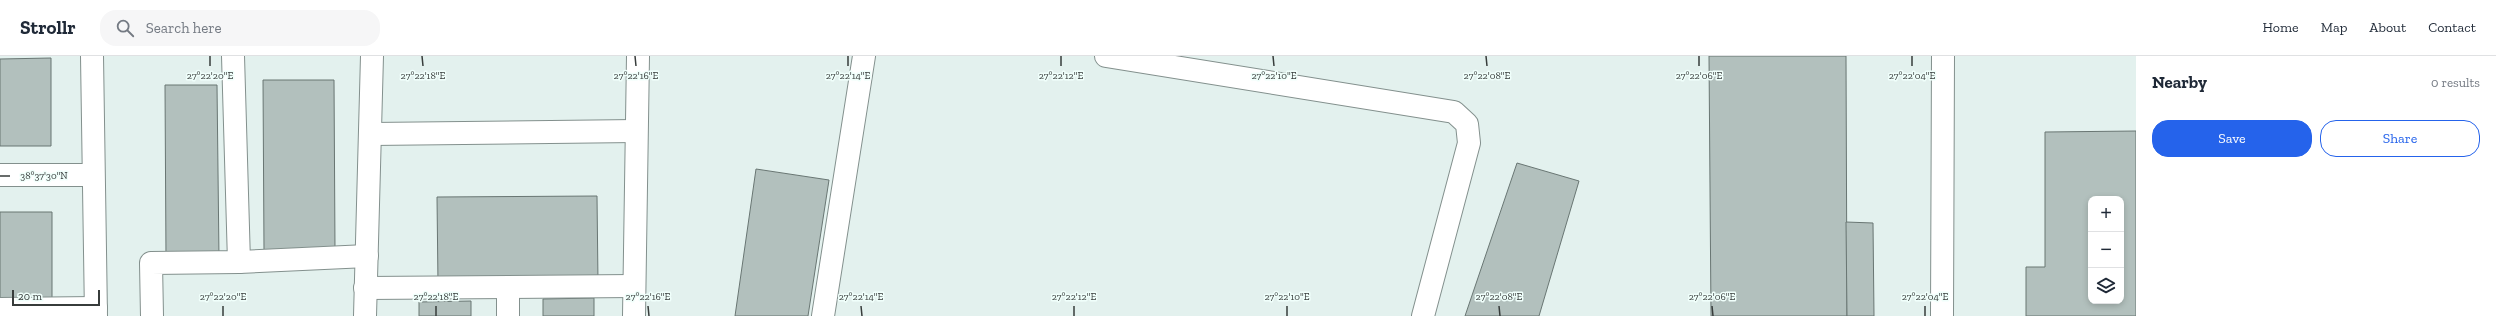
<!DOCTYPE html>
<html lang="en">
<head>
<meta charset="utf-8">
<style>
  :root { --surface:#fff; --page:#f6f6f7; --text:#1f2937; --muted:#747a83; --line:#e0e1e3; --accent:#2563eb }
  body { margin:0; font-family:"Zilla Slab",serif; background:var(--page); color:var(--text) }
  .controls { position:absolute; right:12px; bottom:12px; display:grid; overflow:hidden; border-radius:8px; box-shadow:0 2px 6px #0003 }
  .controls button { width:36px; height:36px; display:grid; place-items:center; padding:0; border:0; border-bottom:1px solid var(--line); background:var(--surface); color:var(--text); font:20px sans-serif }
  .scale { position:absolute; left:12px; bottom:10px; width:88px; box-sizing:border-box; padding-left:4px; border:2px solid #373c3b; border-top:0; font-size:11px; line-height:14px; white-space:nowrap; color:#373c3b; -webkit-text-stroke:3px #f0fffb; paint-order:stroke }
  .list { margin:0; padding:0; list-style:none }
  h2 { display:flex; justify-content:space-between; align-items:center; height:52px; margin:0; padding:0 16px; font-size:17px }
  h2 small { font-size:13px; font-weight:400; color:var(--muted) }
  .actions { display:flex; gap:8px; padding:12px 16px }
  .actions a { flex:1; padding:9px 0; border:1px solid var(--accent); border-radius:16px; text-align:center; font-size:14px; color:var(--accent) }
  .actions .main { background:var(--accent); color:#fff }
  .icon { flex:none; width:22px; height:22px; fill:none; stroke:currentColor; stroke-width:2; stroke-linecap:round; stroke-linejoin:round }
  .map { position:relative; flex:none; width:2136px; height:260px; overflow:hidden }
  header { display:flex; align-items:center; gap:24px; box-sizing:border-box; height:56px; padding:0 20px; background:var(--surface); border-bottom:1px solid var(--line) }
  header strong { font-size:19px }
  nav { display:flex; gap:22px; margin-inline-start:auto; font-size:14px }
  .search { width:280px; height:36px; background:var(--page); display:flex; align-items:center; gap:10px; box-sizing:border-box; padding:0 14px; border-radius:16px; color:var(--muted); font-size:15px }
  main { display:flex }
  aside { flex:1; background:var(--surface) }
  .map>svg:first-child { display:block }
  .building { fill:#b2c0bd; stroke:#697673; fill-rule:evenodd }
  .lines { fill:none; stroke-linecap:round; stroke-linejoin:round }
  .minor-casing { stroke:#83908d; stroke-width:24 }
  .minor { stroke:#fff; stroke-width:22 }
  .ticks { fill:none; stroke:#373c3b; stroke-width:1.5 }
  .ticks-label { font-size:10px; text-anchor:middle; fill:#373c3b; stroke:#f0fffb; stroke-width:3; stroke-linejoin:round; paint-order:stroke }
</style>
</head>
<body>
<header>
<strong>Strollr</strong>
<div class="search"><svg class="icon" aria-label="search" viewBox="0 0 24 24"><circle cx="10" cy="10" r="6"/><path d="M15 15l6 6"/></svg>Search here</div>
<nav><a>Home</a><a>Map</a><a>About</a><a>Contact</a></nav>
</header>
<main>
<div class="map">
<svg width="2136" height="260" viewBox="0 0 2136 260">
  <rect width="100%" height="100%" fill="#e3f1ee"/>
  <g class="building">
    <path d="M1709 0H1846L1847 260H1711Z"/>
    <path d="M51 2V90H0V3Z"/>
    <path d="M263 24H334L335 194 264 195Z"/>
    <path d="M165 29H217L219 202H166Z"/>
    <path d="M2136 75V260H2026V211H2045V76ZM2091 143H2121V245H2091Z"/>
    <path d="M1517 107 1579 125 1539 260H1465Z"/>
    <path d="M756 113 829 124 808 260H735Z"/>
    <path d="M597 140 598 226 438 228 437 141Z"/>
    <path d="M0 156H52V243L0 244Z"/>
    <path d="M1846 166 1873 167 1874 260H1847Z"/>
    <path d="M594 242V260H543V243Z"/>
    <path d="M471 245V260H419V246Z"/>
  </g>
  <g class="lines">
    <g class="minor-casing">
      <g id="minor">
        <path d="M92 0 96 260"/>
        <path d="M233 0 239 206"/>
        <path d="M1106 0 1454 56 1467 68 1469 87 1423 260"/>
        <path d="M371 78 636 75"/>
        <path d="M0 119H93"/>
        <path d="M365 232 634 230"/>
        <path d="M508 233V260"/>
        <path d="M0 253 96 252"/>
        <path d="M152 260 151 207 239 206 367 200"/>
        <path d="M365 260 372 0"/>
        <path d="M634 260 638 0"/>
        <path d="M823 260 864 0"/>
        <path d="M1942 260 1943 0"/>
      </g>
    </g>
    <use href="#minor" class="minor"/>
  </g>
  <path class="ticks" d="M210 0V10M422 0 423 10M635 0 636 10M848 0V10M1061 0V10M1273 0 1274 10M1486 0 1487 10M1699 0V10M1912 0V10M0 120H10M223 250V260M436 250V260M648 250 649 260M861 250 862 260M1074 250V260M1287 250V260M1499 250 1500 260M1712 250 1713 260M1925 250V260"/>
  <g class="ticks-label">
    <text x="423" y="23">27°22'18"E</text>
    <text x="848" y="23">27°22'14"E</text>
    <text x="1274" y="23">27°22'10"E</text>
    <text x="1487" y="23">27°22'08"E</text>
    <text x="1699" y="23">27°22'06"E</text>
    <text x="1912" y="23">27°22'04"E</text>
    <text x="210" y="23">27°22'20"E</text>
    <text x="636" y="23">27°22'16"E</text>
    <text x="1061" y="23">27°22'12"E</text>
    <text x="44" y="123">38°37'30"N</text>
    <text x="223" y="244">27°22'20"E</text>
    <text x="436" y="244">27°22'18"E</text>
    <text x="648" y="244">27°22'16"E</text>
    <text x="861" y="244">27°22'14"E</text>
    <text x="1074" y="244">27°22'12"E</text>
    <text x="1287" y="244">27°22'10"E</text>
    <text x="1499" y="244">27°22'08"E</text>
    <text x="1712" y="244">27°22'06"E</text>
    <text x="1925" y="244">27°22'04"E</text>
  </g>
</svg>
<div class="controls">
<button>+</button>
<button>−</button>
<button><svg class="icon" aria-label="layers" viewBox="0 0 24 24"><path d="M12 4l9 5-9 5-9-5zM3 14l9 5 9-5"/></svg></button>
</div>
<div class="scale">20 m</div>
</div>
<aside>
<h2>Nearby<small>0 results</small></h2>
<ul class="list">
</ul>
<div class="actions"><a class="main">Save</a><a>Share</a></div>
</aside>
</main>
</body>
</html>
